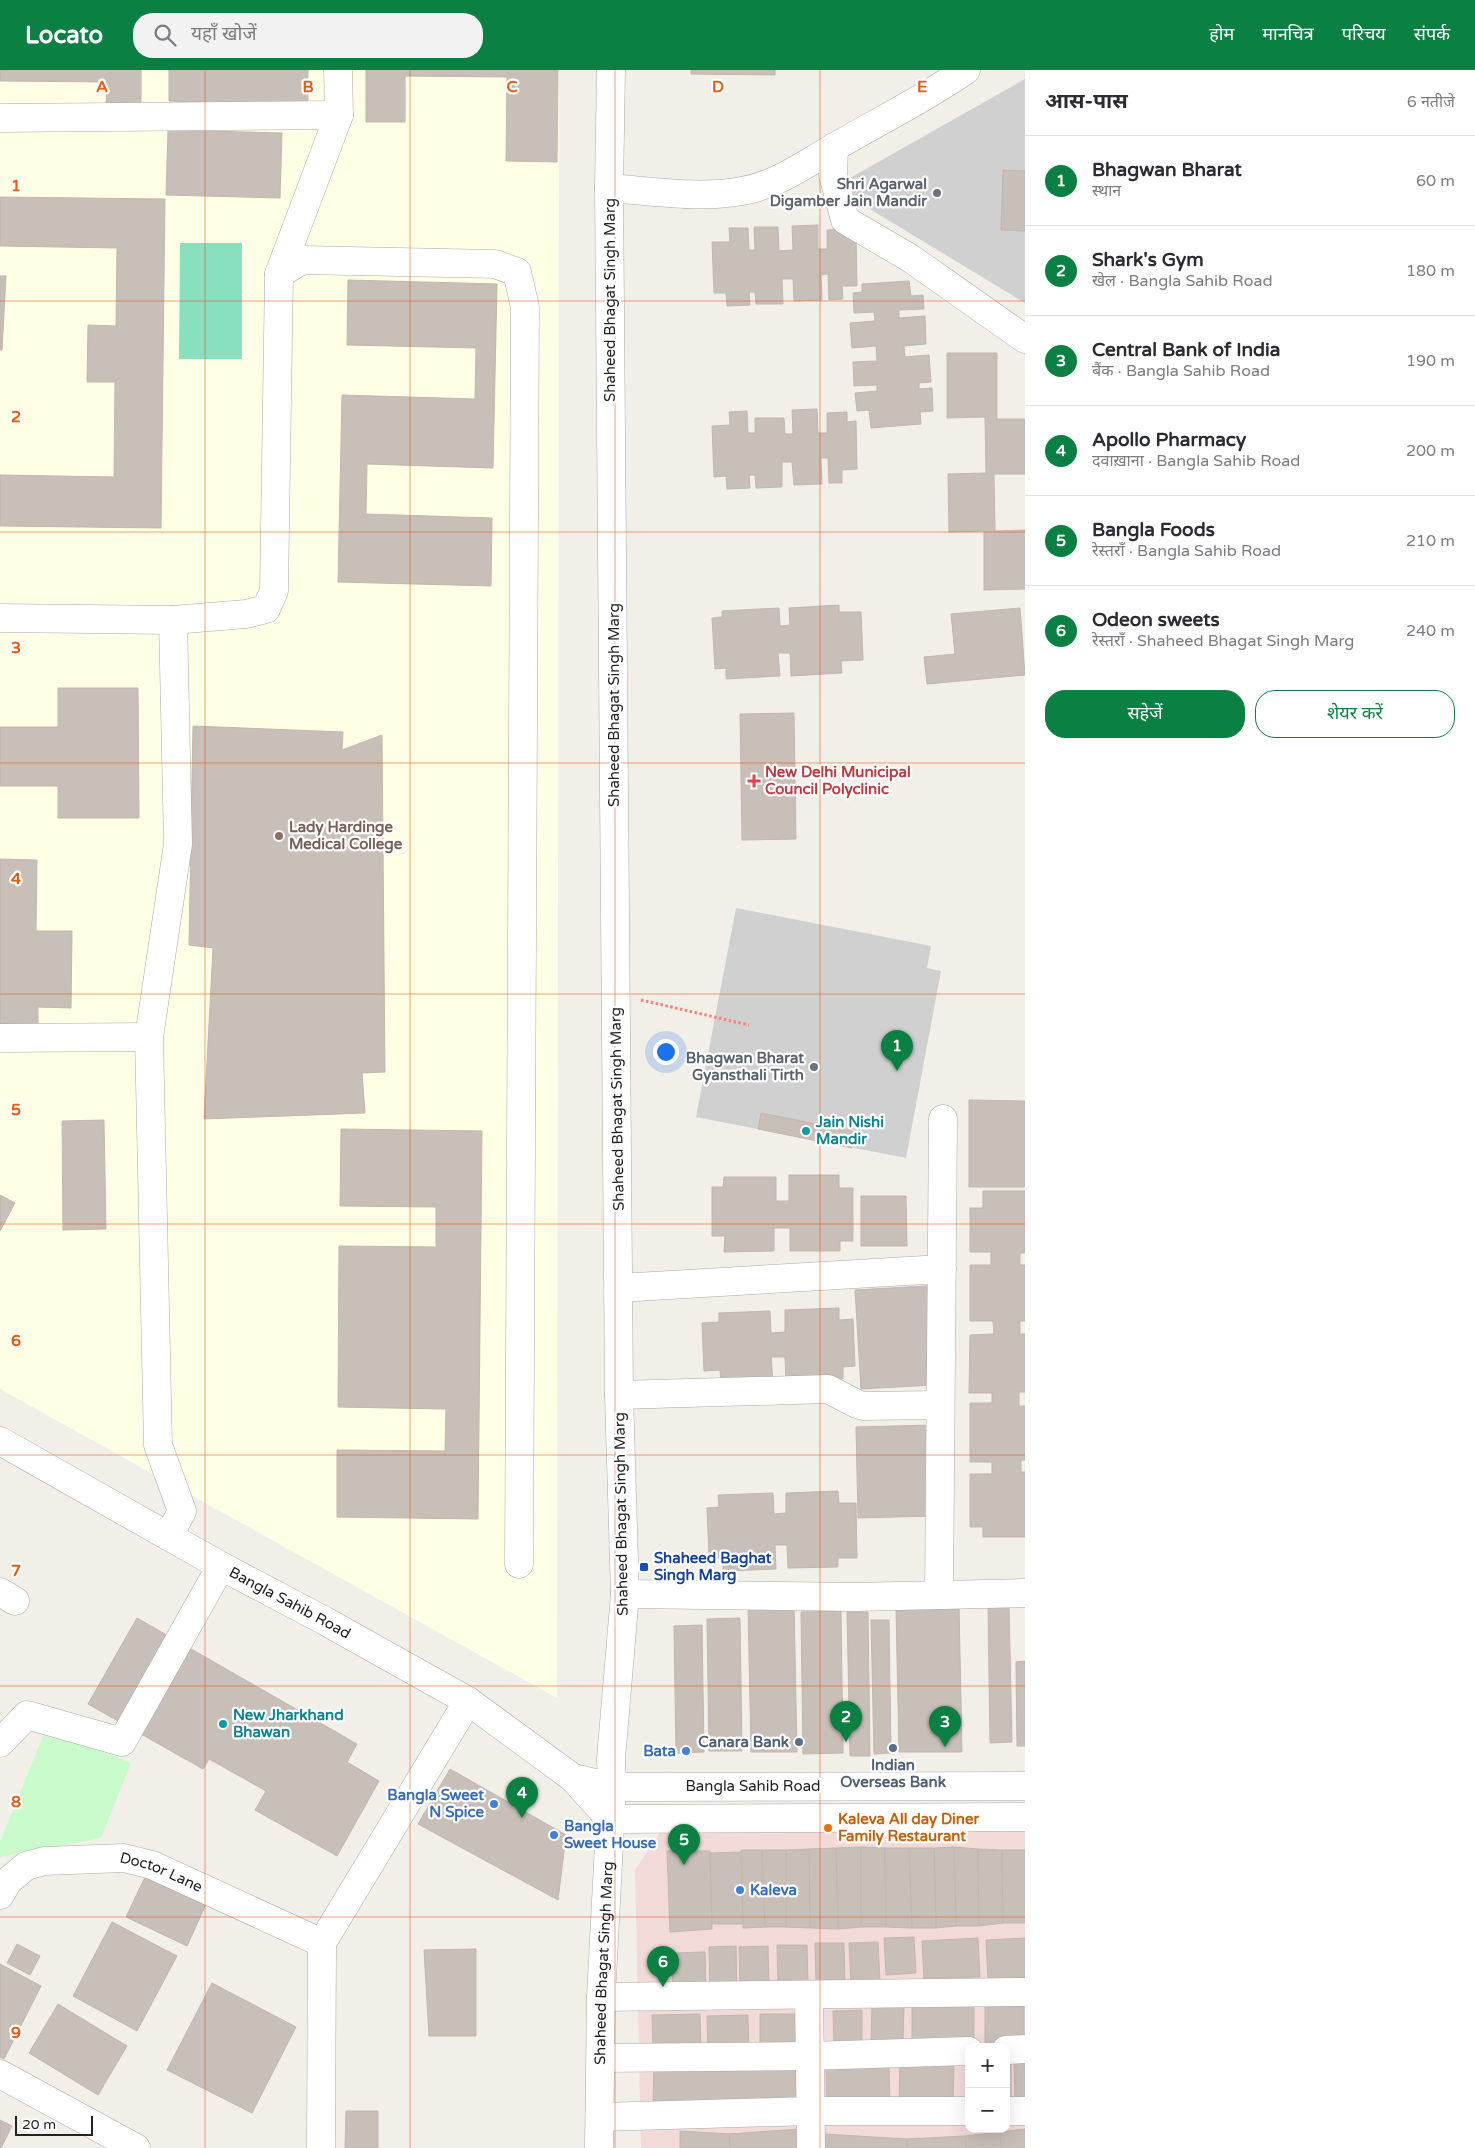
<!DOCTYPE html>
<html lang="hi">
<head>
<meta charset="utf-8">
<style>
  :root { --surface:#fff; --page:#f2f2f3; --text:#2b2b33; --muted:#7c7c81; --line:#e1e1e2; --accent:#0b8043 }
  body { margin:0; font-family:"Varela Round","Noto Sans Devanagari",sans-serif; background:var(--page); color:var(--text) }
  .controls { position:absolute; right:15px; bottom:15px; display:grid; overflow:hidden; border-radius:10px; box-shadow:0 5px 20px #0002 }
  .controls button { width:45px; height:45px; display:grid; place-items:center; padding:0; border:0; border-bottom:1px solid var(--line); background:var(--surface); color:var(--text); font:25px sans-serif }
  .scale { position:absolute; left:15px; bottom:12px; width:78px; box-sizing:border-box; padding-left:5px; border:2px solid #222; border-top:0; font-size:14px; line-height:18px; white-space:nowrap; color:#222; -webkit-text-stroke:4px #fff; paint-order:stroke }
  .you { position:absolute; left:665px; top:981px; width:18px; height:18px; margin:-12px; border:4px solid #fff; border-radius:50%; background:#1a73e8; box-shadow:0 0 0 8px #1a73e833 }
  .badge { display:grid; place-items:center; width:32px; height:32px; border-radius:50%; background:var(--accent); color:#fff; font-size:16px; font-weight:700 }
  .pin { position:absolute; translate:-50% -41px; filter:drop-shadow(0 1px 2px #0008) }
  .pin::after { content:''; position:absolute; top:26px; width:18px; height:15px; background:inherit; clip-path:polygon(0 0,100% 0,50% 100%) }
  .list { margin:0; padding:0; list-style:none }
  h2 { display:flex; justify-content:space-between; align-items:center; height:65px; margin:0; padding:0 20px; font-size:21px }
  h2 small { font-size:16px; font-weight:400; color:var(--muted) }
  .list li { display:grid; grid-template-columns:32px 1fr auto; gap:15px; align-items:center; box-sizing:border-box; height:90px; padding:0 20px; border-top:1px solid var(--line) }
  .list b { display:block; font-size:19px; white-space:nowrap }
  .list p { margin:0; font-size:16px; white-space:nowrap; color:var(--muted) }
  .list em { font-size:16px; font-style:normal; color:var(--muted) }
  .actions { display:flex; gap:10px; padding:15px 20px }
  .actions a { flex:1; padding:11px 0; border:1px solid var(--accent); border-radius:20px; text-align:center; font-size:18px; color:var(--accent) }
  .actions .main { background:var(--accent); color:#fff }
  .icon { flex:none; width:28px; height:28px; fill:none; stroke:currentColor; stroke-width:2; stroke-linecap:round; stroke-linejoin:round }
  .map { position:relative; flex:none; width:1025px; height:2078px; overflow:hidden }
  header { display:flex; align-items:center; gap:30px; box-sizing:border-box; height:70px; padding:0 25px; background:var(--accent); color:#fff }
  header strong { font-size:24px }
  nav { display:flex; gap:28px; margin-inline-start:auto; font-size:18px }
  .search { width:350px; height:45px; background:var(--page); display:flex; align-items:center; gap:12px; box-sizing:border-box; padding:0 18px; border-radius:20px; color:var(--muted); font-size:19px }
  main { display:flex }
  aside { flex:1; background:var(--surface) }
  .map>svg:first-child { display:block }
  .commercial { fill:#f2dad9; fill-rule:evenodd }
  .education { fill:#ffffe5 }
  .religious { fill:#d0d0d0 }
  .park { fill:#c8facc }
  .pitch { fill:#88e0be }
  .building { fill:#c7bfb8; stroke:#c4b6ab }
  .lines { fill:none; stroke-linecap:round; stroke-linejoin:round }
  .minor-casing { stroke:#a9a9a9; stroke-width:29 }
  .path { stroke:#fa8072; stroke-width:3; stroke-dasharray:2.5 2.5; stroke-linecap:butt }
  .minor { stroke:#fff; stroke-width:28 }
  .grid { fill:none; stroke:#e8590c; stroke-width:1; stroke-opacity:0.55 }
  .worship-dot { fill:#6b7280; stroke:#fff; stroke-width:2 }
  .health-dot { fill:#e0444e; stroke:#fff; stroke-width:2 }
  .education-dot { fill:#8d6e63; stroke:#fff; stroke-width:2 }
  .culture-dot { fill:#0f9aa8; stroke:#fff; stroke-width:2 }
  .transit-dot { fill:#1a4fb4; stroke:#fff; stroke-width:2 }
  .service-dot { fill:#5c6f8a; stroke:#fff; stroke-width:2 }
  .shop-dot { fill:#3f7fe0; stroke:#fff; stroke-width:2 }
  .food-dot { fill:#e8710a; stroke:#fff; stroke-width:2 }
  .labels { text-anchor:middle; stroke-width:4.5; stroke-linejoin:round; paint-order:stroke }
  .worship-label { font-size:15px; font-weight:bold; fill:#5b616d; stroke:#fff; text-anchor:end }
  .street-label { font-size:15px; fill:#222; stroke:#fff }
  .health-label { font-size:15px; font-weight:bold; fill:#be3a42; stroke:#fff; text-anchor:start }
  .education-label { font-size:15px; font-weight:bold; fill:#785e54; stroke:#fff; text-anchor:start }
  .culture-label { font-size:15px; font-weight:bold; fill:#0d838f; stroke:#fff; text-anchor:start }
  .transit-label { font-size:15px; font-weight:bold; fill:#164399; stroke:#fff; text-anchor:start }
  .service-label { font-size:15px; font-weight:bold; fill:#4e5e75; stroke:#fff; text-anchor:end }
  .shop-label { font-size:15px; font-weight:bold; fill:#366cbe; stroke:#fff; text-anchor:end }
  .food-label { font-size:15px; font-weight:bold; fill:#c56008; stroke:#fff; text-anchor:start }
  .grid-label { font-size:16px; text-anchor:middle; font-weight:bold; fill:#e8590c; stroke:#fff; stroke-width:4.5; stroke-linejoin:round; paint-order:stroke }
</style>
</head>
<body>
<header>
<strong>Locato</strong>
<div class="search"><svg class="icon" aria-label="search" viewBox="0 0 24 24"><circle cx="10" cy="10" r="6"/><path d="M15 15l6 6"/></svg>यहाँ खोजें</div>
<nav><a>होम</a><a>मानचित्र</a><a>परिचय</a><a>संपर्क</a></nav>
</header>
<main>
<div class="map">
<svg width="1025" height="2078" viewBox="0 0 1025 2078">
  <rect width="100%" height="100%" fill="#f2efe9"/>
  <path class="commercial" d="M1025 1756V2078H641L635 1800 661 1761ZM969 1977H1006V2059H969Z"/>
  <path class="education" d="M0 0H559L557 1628 0 1319Z"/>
  <g class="religious">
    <path d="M1025 9V233L850 127V108Z"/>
    <path d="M736 838 931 876 927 898 941 901 906 1088 696 1047Z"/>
  </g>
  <path class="park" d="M46 1659 131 1693 101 1768 0 1787V1772Z"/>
  <path class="pitch" d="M180 173H242V289H179Z"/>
  <g class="building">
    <path d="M0 0H141V36H106L107 12 0 11Z"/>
    <path d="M169 0H308V36L169 31Z"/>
    <path d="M366 0H558L557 92 506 91 507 7 405 6V52H366Z"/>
    <path d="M691 0H775V5L691 4Z"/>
    <path d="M168 60 282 63 280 128 166 125Z"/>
    <path d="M1003 100 1025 101V161L1001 160Z"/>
    <path d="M0 127 165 129 161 458 0 456V405L114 407 115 312H87L88 255 116 256 117 178 0 176Z"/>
    <path d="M818 155V179H827V160L847 159 848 168H856L857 216H842L843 229 829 230 828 204 821 205 822 230 794 231 793 209H782L783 234H756L755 222H749L750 235 727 236 726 223H714L712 172H730L729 158H748L749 180H755L754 157H778L779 181 793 180 792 156Z"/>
    <path d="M0 206H6L2 280H0Z"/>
    <path d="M348 210 497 214 493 398 367 394 366 444 492 448 491 516 338 512 342 325 475 329 476 278 347 275Z"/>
    <path d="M909 211 911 226 923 225 924 239 899 240V248L925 246 926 274 904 276 905 287 929 285 931 312 919 313V319L932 318 933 341 920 342 921 354 871 358 869 340 857 341 855 323 877 321V315L854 316 853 292 877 291 876 276 852 278 850 253 875 251 874 242 854 243 853 223 862 222V214Z"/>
    <path d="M947 283H997V349H1025V404H994L995 461 1025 460V519L984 520V461L949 462 948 404 986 403 985 347 947 348Z"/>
    <path d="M817 339 818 363H827V343L847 342V352L856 351 857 399 842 400V413H829L828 388H821L822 414 794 415 792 392H782V417L756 418 755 405H749L750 418 727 419 726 406 714 407 712 356 730 355 729 342 747 341 748 363H755V348H784L785 364H793L792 340Z"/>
    <path d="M839 535V542H861L863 590 841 591 842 603 791 606 790 583H778L780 606 726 609V598L715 599 712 548 722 547V541L779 538 780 556 790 555 789 538Z"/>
    <path d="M1020 538 1025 605 927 614 924 587 955 584 951 544Z"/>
    <path d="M58 618H138L139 748H58V716H0V657H58Z"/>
    <path d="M794 643 796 769 742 770 740 644Z"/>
    <path d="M193 656 343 662 342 680 382 665 385 1002 362 1003 365 1043 204 1049 213 878 189 875Z"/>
    <path d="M0 789 37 790 36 861H72L71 938 38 937V957L0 956Z"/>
    <path d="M969 1030 1025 1031V1117H969Z"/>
    <path d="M761 1043 855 1062 852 1078 758 1059Z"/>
    <path d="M104 1050 106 1159 63 1160 62 1051Z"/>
    <path d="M341 1059 482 1061 478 1449 337 1447V1380L445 1381 446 1339 338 1337 339 1176 436 1177V1137L340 1136Z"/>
    <path d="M789 1105H839V1118H853V1171H840V1181H790V1158H774V1181L724 1182 725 1166H712V1117H723L724 1107H776V1131H789Z"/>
    <path d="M983 1121H1025V1183H1020V1195H1025V1251H1020V1264H1025V1322H1019V1336H1025V1390H1021V1402H1025V1467H983V1457H970V1404H992V1392H970V1333H992V1323H969L970 1265 994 1264 993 1251H970V1195H991V1182H970V1138H983Z"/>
    <path d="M0 1125 15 1133 0 1161Z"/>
    <path d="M861 1126H906L907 1176H861Z"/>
    <path d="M927 1216 933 1315 861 1319 855 1220Z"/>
    <path d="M839 1238V1250L853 1249 855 1296 843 1297V1309L786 1311 785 1287H771L773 1311 721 1313 720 1300 704 1301 702 1253 719 1252V1243L770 1241 771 1263 785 1262V1240Z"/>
    <path d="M932 1355 934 1446 858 1448 856 1357Z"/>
    <path d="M838 1421 839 1433H856L857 1488H838V1497L788 1498 787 1475H775L776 1499 723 1501V1488H709L707 1438 719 1437 718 1425 773 1423 774 1444 786 1443V1423Z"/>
    <path d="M794 1534 797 1682H751L748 1535Z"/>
    <path d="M1009 1535 1012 1672 990 1673 988 1536Z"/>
    <path d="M959 1536 962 1682H899L896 1538Z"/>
    <path d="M841 1541 843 1683 803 1684 801 1542Z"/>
    <path d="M847 1542H868L870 1686H850Z"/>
    <path d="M137 1548 357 1674 347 1692 379 1711 337 1786 255 1740 266 1721 209 1689 203 1699 88 1634Z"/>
    <path d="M740 1548 742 1681H709L707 1549Z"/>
    <path d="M871 1550H889L891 1683 874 1684Z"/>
    <path d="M702 1555 704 1682 676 1683 674 1556Z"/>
    <path d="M1025 1591V1676H1017L1016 1592Z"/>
    <path d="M450 1699 566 1765 558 1830 418 1754Z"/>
    <path d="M861 1777V1857L838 1859 836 1778Z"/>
    <path d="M861 1777 885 1778 886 1857H861Z"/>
    <path d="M954 1777 978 1779 979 1856H956Z"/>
    <path d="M954 1777 956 1856 936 1858 934 1778Z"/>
    <path d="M836 1778 838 1859 810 1858 809 1779Z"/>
    <path d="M885 1778H909L912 1858 886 1857Z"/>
    <path d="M909 1778H934L936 1858H912Z"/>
    <path d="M809 1779 810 1858 786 1857V1780Z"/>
    <path d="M978 1779 1002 1780 1003 1853 979 1856Z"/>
    <path d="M741 1780H762L765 1857 743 1858Z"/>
    <path d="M762 1780H786V1857H765Z"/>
    <path d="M1002 1780H1025V1853H1003Z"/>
    <path d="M667 1781H710L712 1859 670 1862Z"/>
    <path d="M741 1782 743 1854H712L710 1783Z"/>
    <path d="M146 1805 207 1832 187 1876 126 1847Z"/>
    <path d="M112 1852 177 1886 137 1961 73 1926Z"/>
    <path d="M914 1867 916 1903 886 1905 884 1868Z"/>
    <path d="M978 1868 980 1907 924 1909 922 1871Z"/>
    <path d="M1025 1868V1908L988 1909 986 1870Z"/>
    <path d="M878 1872 880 1914 851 1915 849 1873Z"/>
    <path d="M815 1873H844L845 1914H816Z"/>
    <path d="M17 1874 40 1886 30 1905 7 1893Z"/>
    <path d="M777 1875H807L808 1916H778Z"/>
    <path d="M736 1876 737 1920H710L709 1877Z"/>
    <path d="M768 1876 769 1916 740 1917 739 1877Z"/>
    <path d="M476 1879V1966H429L424 1880Z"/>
    <path d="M705 1882 706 1923 673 1924 672 1883Z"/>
    <path d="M0 1894 41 1916 4 1989 0 1987Z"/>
    <path d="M212 1913 296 1957 252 2043 167 2000Z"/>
    <rect x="985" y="1930" width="39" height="43"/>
    <path d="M58 1934 127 1976 98 2025 29 1983Z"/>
    <path d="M872 1934H904L903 1973H871Z"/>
    <path d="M974 1934V1971L912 1972V1935Z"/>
    <path d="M862 1940V1976H834L833 1941Z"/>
    <path d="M700 1944 701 1981 653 1982 652 1945Z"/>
    <rect x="760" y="1944" width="35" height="36"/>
    <path d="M748 1945 749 1980 708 1981 707 1946Z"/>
    <rect x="1006" y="1989" width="5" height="45"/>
    <path d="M1014 1991H1025V2034H1015Z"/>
    <path d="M900 1993 954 1994 953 2034 899 2033Z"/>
    <path d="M654 1994 796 1996V2036H653Z"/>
    <path d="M889 1997 890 2034 827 2035 826 1999Z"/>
    <path d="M346 2041H378V2078H345Z"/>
    <path d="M0 2050 12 2056 1 2078H0Z"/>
    <path d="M800 2059 798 2078H730L729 2064Z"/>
    <path d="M1025 2059V2078H1001L1000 2062Z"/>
    <path d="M680 2061 729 2064 730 2078H680Z"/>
    <path d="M1000 2062 1001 2078H966L965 2066Z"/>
    <path d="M825 2064 907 2069V2078H825Z"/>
    <path d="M965 2066 966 2078H907V2069Z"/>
  </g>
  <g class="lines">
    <g class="minor-casing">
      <g id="minor">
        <path d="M0 48 339 45"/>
        <path d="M834 77 833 105 845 150 910 188 1025 269"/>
        <path d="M609 118C652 121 699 129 742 121 777 115 805 94 835 77 879 51 924 29 966 0"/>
        <path d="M279 204 302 190 495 194 517 202 525 237 519 1494"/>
        <path d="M0 548 173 550 246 544 266 539 274 521 279 204 339 45 338 0"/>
        <path d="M0 968 149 967"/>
        <path d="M619 1218 942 1199"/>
        <path d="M619 1325 828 1319 857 1334 863 1336 940 1335"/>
        <path id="s1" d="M0 1371 221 1496 325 1551 468 1631 573 1708"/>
        <path d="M169 1466 182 1441 158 1375 149 967 178 774 173 550"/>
        <path d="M0 1522 15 1531"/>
        <path d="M625 1524 854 1527 1025 1523"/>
        <path d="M939 1525 943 1049"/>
        <path d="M0 1673 27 1645 122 1672 221 1496"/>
        <path d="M1025 1716 612 1717 573 1708 610 1749 1025 1747"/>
        <path id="s2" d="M0 1825 8 1811 26 1796 44 1791 124 1788 152 1795 322 1873"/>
        <path d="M809 1925 811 2078"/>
        <path d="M601 1927 1025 1922"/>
        <path d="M1006 1980 1025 1979"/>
        <path d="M601 1988 809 1986 969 1981"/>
        <path d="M0 2004 136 2078"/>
        <path d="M1006 2041H1025"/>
        <path d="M600 2047 811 2041H969"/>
        <path d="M321 2078 322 1873 468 1631"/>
        <path id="s3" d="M599 2078 601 1927 612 1717 611 1689 625 1524 619 1325 609 118 611 0"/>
      </g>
    </g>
    <path class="path" d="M641 930 749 955"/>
    <use href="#minor" class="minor"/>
  </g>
  <path class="grid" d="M205 0V2078M410 0V2078M615 0V2078M820 0V2078M0 231H1025M0 462H1025M0 693H1025M0 924H1025M0 1154H1025M0 1385H1025M0 1616H1025M0 1847H1025"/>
  <g class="worship-dot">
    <circle cx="937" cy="123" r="5"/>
    <circle cx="814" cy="997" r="5"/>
  </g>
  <path class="health-dot" d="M751.5 703.5h5v5h5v5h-5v5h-5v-5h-5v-5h5z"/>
  <circle class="education-dot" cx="279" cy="766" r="5"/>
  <g class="culture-dot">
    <circle cx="806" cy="1061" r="5"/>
    <circle cx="223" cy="1654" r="5"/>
  </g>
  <rect class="transit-dot" x="639" y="1492" width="10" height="10" rx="2.5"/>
  <g class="service-dot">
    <circle cx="799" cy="1672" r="5"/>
    <circle cx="893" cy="1678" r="5"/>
  </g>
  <g class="shop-dot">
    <circle cx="686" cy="1681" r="5"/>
    <circle cx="494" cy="1734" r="5"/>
    <circle cx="554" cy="1765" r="5"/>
    <circle cx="740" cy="1820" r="5"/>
  </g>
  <circle class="food-dot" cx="828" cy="1758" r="5"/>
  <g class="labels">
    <g class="worship-label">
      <text x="927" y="119">Shri Agarwal<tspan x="927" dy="17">Digamber Jain Mandir</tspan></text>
      <text x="804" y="993">Bhagwan Bharat<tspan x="804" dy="17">Gyansthali Tirth</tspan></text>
    </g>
    <g class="street-label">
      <text transform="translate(610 230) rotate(-90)" y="5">Shaheed Bhagat Singh Marg</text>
      <text transform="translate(614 635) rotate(-90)" y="5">Shaheed Bhagat Singh Marg</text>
      <text transform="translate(617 1039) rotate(-91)" y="5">Shaheed Bhagat Singh Marg</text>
      <text transform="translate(621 1444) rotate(-91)" y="5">Shaheed Bhagat Singh Marg</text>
      <text dy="5" stroke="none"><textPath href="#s1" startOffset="332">Bangla Sahib Road</textPath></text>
      <text x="753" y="1721">Bangla Sahib Road</text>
      <text dy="5" stroke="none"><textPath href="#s2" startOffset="178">Doctor Lane</textPath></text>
      <text dy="5" stroke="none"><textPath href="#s3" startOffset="185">Shaheed Bhagat Singh Marg</textPath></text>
    </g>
    <g class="health-label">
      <text x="765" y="707">New Delhi Municipal<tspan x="765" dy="17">Council Polyclinic</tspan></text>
    </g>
    <g class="education-label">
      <text x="289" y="762">Lady Hardinge<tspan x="289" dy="17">Medical College</tspan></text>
    </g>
    <g class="culture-label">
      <text x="816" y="1057">Jain Nishi<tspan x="816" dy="17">Mandir</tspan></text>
      <text x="233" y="1650">New Jharkhand<tspan x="233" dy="17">Bhawan</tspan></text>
    </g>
    <g class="transit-label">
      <text x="654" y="1493">Shaheed Baghat<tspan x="654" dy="17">Singh Marg</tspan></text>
    </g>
    <g class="service-label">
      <text x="789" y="1677">Canara Bank</text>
      <text x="893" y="1700" text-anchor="middle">Indian<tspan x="893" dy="17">Overseas Bank</tspan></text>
    </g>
    <g class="shop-label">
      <text x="676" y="1686">Bata</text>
      <text x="484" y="1730">Bangla Sweet<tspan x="484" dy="17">N Spice</tspan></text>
      <text x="564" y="1761" text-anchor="start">Bangla<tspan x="564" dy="17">Sweet House</tspan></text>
      <text x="750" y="1825" text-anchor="start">Kaleva</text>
    </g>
    <g class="food-label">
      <text x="838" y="1754">Kaleva All day Diner<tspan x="838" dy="17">Family Restaurant</tspan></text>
    </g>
  </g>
  <g class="grid-label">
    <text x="102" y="22">A</text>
    <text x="308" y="22">B</text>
    <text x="512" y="22">C</text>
    <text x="718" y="22">D</text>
    <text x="922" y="22">E</text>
    <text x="16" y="121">1</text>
    <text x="16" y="352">2</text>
    <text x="16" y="583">3</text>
    <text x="16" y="814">4</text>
    <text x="16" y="1045">5</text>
    <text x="16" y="1276">6</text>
    <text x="16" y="1506">7</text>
    <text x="16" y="1737">8</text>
    <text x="16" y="1968">9</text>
  </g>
</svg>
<div class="controls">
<button>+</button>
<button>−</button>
</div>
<div class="scale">20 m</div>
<div class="you"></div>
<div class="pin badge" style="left:897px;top:1001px">1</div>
<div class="pin badge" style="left:846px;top:1672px">2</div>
<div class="pin badge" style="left:945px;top:1677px">3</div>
<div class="pin badge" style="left:522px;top:1748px">4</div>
<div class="pin badge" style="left:684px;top:1795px">5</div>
<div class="pin badge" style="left:663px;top:1917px">6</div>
</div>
<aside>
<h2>आस-पास<small>6 नतीजे</small></h2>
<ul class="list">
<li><span class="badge">1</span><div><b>Bhagwan Bharat</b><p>स्थान</p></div><em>60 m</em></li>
<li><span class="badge">2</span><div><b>Shark's Gym</b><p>खेल · Bangla Sahib Road</p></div><em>180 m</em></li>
<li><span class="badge">3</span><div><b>Central Bank of India</b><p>बैंक · Bangla Sahib Road</p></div><em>190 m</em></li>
<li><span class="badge">4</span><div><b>Apollo Pharmacy</b><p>दवाख़ाना · Bangla Sahib Road</p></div><em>200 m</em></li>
<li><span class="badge">5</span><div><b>Bangla Foods</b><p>रेस्तराँ · Bangla Sahib Road</p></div><em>210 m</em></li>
<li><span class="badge">6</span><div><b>Odeon sweets</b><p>रेस्तराँ · Shaheed Bhagat Singh Marg</p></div><em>240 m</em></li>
</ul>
<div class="actions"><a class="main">सहेजें</a><a>शेयर करें</a></div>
</aside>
</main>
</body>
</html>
